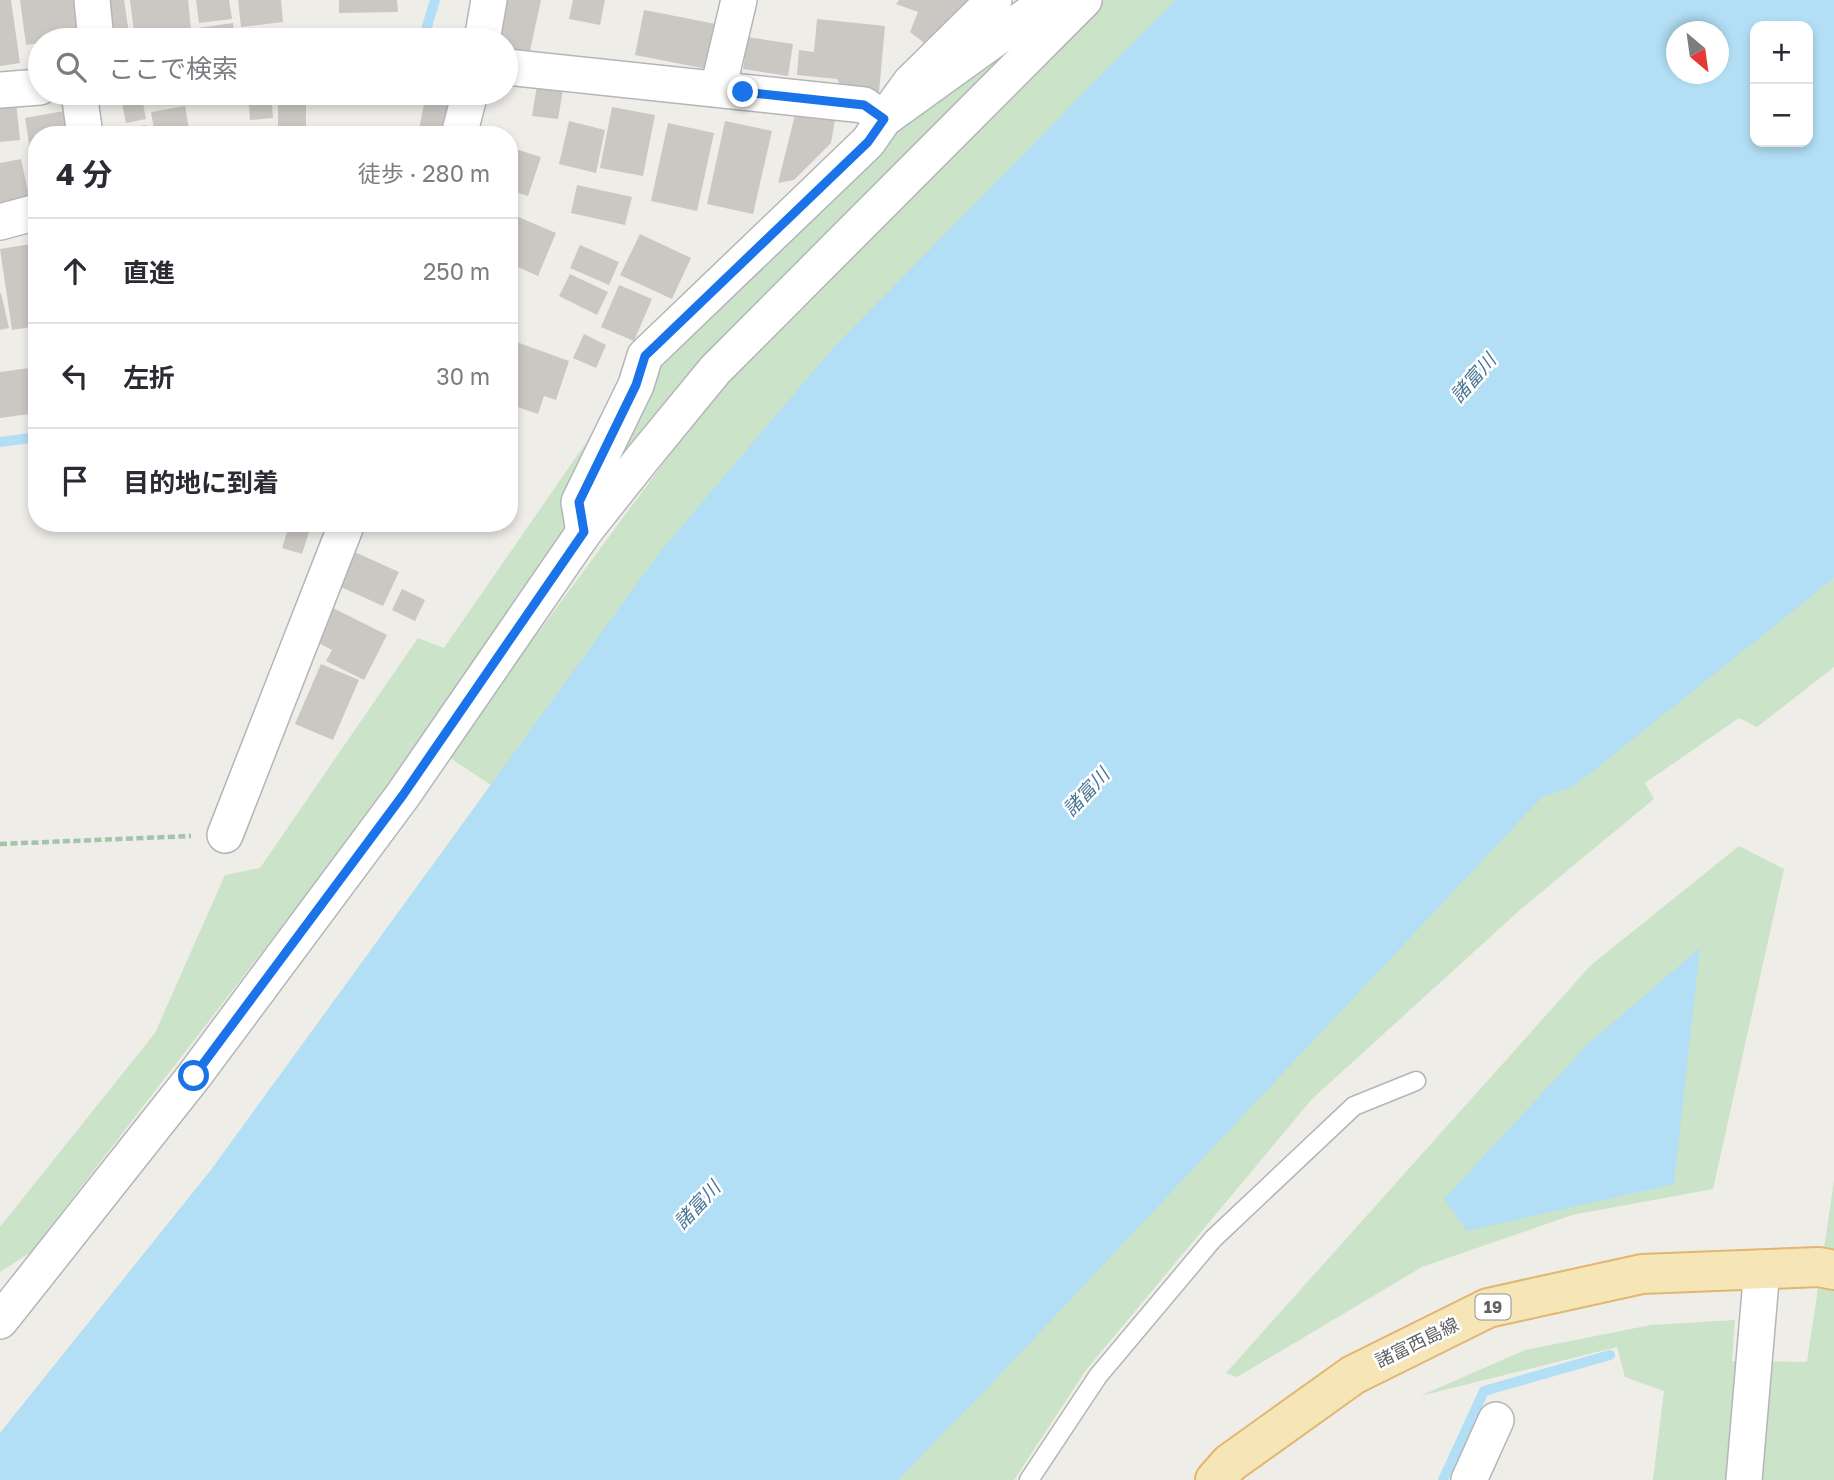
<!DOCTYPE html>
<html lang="ja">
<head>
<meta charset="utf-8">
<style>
  :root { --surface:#fff; --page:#f2f2f3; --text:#2b2b33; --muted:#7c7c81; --line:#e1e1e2 }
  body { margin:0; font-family:"Golos Text","Noto Sans JP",sans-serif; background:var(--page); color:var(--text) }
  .controls { position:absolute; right:21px; top:21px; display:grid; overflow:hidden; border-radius:14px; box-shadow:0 4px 10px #0003 }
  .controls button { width:63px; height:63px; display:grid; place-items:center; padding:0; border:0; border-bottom:2px solid var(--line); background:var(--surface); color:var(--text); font:35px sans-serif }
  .compass { position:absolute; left:1666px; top:21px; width:63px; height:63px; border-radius:50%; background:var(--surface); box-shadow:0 4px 10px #0003; rotate:151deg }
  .stop { position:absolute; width:21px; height:21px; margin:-16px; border:5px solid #1a73e8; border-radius:50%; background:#fff }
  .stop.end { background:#1a73e8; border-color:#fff; box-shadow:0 2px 7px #0008 }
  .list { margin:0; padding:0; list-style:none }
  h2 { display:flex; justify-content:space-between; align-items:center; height:91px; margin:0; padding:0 28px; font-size:30px }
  h2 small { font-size:23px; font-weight:400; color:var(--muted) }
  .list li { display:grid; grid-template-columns:46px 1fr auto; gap:21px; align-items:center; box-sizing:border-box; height:105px; padding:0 28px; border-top:2px solid var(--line) }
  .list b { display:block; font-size:26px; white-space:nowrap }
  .list em { font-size:23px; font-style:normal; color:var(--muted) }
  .icon { flex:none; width:38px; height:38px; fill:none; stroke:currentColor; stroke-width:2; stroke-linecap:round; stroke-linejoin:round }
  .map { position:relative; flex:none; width:1834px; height:1480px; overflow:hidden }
  .search { position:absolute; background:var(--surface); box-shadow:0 4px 10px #0003; left:28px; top:28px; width:490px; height:77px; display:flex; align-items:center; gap:18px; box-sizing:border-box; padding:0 24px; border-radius:38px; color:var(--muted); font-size:26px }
  .panel { position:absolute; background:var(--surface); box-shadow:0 4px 10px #0003; left:28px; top:126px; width:490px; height:406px; border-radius:28px }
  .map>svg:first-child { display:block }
  .green { fill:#cbe3c8 }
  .water { fill:#b2dff5; fill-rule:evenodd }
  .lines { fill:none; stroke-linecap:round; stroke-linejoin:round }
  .stream { stroke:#b2dff5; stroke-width:10 }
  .building { fill:#cbc8c4 }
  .service-casing { stroke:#b3b5b8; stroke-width:21 }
  .minor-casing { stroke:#b3b5b8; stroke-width:38 }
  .primary-casing { stroke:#e1b66f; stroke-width:42 }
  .path { stroke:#a2c4a8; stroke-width:4.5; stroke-dasharray:7 3.5; stroke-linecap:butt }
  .service { stroke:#fff; stroke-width:18 }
  .minor { stroke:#fff; stroke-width:35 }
  .primary { stroke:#f6e5b7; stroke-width:38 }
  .route { stroke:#1a73e8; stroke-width:9 }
  .labels { text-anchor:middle; stroke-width:5; stroke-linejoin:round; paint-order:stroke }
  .shield { fill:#fff; stroke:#8f9294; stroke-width:2 }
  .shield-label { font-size:16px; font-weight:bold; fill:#5f6366 }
  .street-label { font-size:18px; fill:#5f6366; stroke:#fff }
  .water-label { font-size:19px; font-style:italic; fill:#497696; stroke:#fff }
</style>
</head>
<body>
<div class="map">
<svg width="1834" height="1480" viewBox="0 0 1834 1480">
  <rect width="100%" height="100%" fill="#efede8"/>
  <g class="green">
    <path d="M1070 0 686 377 591 504 662 351 920 103Z"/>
    <path d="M1100 0H1238L0 1480V1433L211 1170 491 785 447 756 721 385Z"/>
    <path d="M619 395 562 536 386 791 31 1252 0 1272V1227L155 1033 225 875 260 868 418 638 444 648Z"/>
    <path d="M1834 545V667L1757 727 1739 718 1645 783 1654 799 1521 909 1312 1099 1086 1370 1014 1480H870L1496 813Z"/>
    <path d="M1739 846 1784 869 1713 1189 1572 1215 1422 1267 1237 1377 1226 1373 1591 965Z"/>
    <path d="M1834 1181V1480H1653L1664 1391 1625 1377 1617 1347 1420 1396 1525 1350 1651 1325 1735 1320 1732 1361 1807 1362Z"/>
  </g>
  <g class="water">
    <path d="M1175 0H1834V578L1574 786 1542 797 997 1378 898 1480H0V1433L211 1170 660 552 834 347ZM1755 26H1808V142H1755ZM1676 32H1718V74H1676Z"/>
    <path d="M1700 948 1674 1184 1467 1231 1444 1199 1588 1044Z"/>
  </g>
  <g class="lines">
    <g class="stream">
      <path d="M423 40 435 0"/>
      <path d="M0 442 37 437"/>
      <path d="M1443 1480 1484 1391 1610 1355"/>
    </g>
  </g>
  <g class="building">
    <path d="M0 0H11L20 63 0 66Z"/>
    <path d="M20 0H77L82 37 40 40V43L26 45Z"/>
    <path d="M100 0H124L130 40H106Z"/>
    <path d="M130 0H188L191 29 233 23 235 40H191V38L135 40Z"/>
    <path d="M196 0H229L232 19 199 23Z"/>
    <path d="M238 0H281L283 22 241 27Z"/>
    <path d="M339 0H397L398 12 339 13Z"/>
    <path d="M502 0H541L528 60 506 56V40H493Z"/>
    <path d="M573 0H605L600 25 569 19Z"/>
    <path d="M899 0H973L933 50 910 32 918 12 896 4Z"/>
    <path d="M644 10 721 25 712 70 635 55Z"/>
    <path d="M817 19 885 26 879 92 843 89 837 79 797 75 799 50 814 52Z"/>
    <path d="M748 37 793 44 788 76 743 69Z"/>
    <path d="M538 79 564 84 558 119 532 116Z"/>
    <path d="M120 93H141L146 119 126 123Z"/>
    <path d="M248 93H271L273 118 250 120Z"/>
    <rect x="278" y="93" width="28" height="35"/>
    <path d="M426 93H460L453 135H418Z"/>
    <path d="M16 102 20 140 0 142V103Z"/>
    <path d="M798 103 836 114 831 143 794 180 778 183Z"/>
    <path d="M185 106 190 135H155L151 112Z"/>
    <path d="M612 107 655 115 643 176 600 168Z"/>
    <path d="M70 110 74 135H37V163H32L25 118Z"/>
    <path d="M569 121 605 130 596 173 559 164Z"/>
    <path d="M725 121 772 131 753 214 707 204Z"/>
    <path d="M668 123 714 133 697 211 651 201Z"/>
    <path d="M146 125 148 135H100V133Z"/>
    <path d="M509 147 541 157 528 196 509 190Z"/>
    <path d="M21 159 29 196 0 202V163Z"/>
    <path d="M577 185 632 197 625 225 571 213Z"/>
    <path d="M509 213 556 233 538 276 509 263Z"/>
    <path d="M640 234 691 258 672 299 620 275Z"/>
    <path d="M37 243V326L12 330 0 249Z"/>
    <path d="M580 245 619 262 609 285 570 268Z"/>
    <path d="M570 274 608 292 597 315 559 296Z"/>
    <path d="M619 285 652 299 634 341 601 327Z"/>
    <path d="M1 293 9 328 0 330V294Z"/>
    <path d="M584 334 606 345 596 368 573 358Z"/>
    <path d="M511 340 569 361 556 400 544 396 538 414 509 404Z"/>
    <path d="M37 367V413L0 418V372Z"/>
    <path d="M509 423 518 427 509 446Z"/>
    <path d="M290 523H312L302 554 282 548Z"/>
    <path d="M348 549 399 572 383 606 332 583Z"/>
    <path d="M402 589 425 600 415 621 392 610Z"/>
    <path d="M327 605 387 635 364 680 326 661 332 650 309 638Z"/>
    <path d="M321 664 359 680 333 740 295 724Z"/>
  </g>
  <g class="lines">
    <g class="service-casing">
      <path id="service" d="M1029 1480 1098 1376 1213 1239 1354 1106 1416 1081"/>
    </g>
    <g class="minor-casing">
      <g id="minor">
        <path d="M92 0 96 40"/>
        <path d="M482 40 489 0"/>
        <path d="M506 67 864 105 884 119 910 83 994 0"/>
        <path d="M718 89 739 0"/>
        <path d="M0 90 40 87"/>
        <path d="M79 93 85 135"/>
        <path d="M459 135 470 93"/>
        <path d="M0 222 37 212"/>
        <path d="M584 532 579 502 636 385 645 356 868 142 884 119 1049 0"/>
        <path d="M225 835 347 523"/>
        <path d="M0 1321 194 1076 403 795 584 532 642 459 715 370 1084 0"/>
        <path d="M1469 1480 1496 1420"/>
        <path d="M1744 1480 1762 1268"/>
      </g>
    </g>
    <g class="primary-casing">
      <path id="primary" d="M1215 1480 1230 1463 1353 1375 1488 1308 1642 1274 1819 1267 1834 1270"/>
    </g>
    <path class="path" d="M0 844 191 836"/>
    <use href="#service" class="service"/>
    <use href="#minor" class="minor"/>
    <use href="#primary" class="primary"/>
  </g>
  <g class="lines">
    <path class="route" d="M194 1076 403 795 584 532 579 502 636 385 645 356 868 142 884 119 864 105 743 92"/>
  </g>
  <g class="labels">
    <rect class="shield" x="1475.5" y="1294.5" width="35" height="25" rx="5"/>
    <g class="shield-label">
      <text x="1493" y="1313">19</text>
    </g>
    <g class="street-label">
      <text transform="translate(1417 1343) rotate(-26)" y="6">諸富西島線</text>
    </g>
    <g class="water-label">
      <text transform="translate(1473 378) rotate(-49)" y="7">諸富川</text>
      <text transform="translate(1086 792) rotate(-47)" y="7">諸富川</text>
      <text transform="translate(697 1205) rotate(-47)" y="7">諸富川</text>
    </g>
  </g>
</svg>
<div class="controls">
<button>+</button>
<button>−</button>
</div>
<svg class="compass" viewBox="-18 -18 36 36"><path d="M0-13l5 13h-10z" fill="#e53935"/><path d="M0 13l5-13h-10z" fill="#7c7c81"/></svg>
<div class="stop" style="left:194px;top:1076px"></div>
<div class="stop end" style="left:743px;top:92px"></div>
<div class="search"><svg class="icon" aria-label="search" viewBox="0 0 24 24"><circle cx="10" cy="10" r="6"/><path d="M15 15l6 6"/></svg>ここで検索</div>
<section class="panel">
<h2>4 分<small>徒歩 · 280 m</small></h2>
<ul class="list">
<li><svg class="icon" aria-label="ahead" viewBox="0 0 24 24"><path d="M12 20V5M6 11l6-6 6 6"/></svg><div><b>直進</b></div><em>250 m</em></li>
<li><svg class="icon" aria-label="left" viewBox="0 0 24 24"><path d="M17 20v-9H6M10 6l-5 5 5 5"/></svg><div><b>左折</b></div><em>30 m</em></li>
<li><svg class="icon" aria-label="arrive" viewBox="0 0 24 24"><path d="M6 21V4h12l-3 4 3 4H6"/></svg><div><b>目的地に到着</b></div></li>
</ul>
</section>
</div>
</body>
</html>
